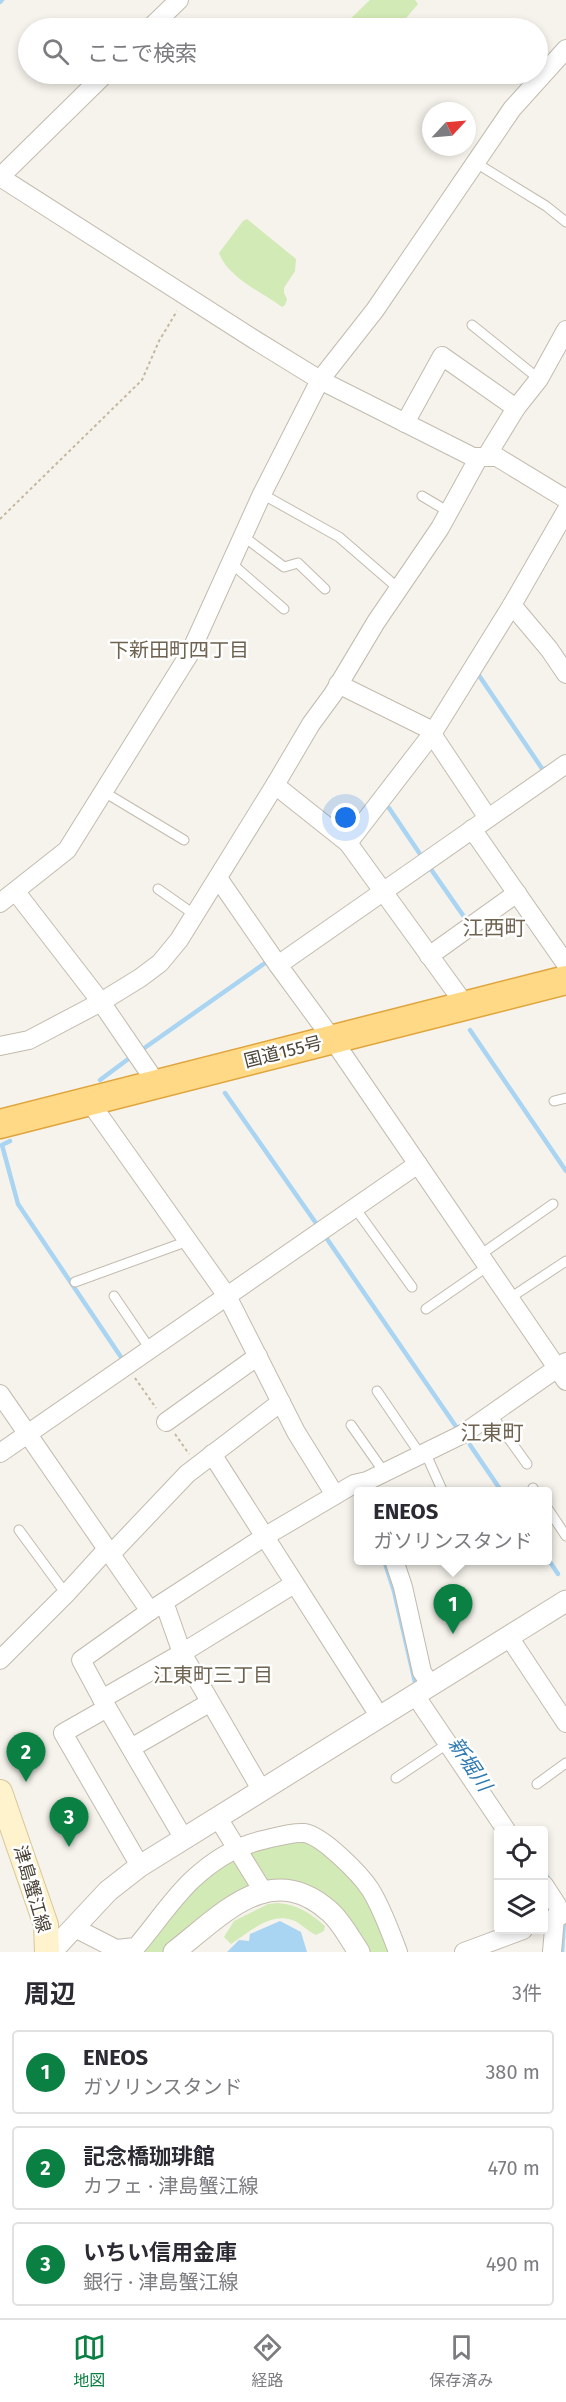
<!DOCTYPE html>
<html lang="ja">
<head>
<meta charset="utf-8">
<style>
  :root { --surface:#fff; --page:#f2f2f3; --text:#2b2b33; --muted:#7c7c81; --line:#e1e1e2; --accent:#0b8043 }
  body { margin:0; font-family:"Fira Sans","Noto Sans JP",sans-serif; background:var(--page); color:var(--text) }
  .controls { position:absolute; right:18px; bottom:18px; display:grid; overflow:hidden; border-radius:6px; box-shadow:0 3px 9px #0003 }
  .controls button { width:54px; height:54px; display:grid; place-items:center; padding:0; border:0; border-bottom:2px solid var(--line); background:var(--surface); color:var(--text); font:30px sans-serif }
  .compass { position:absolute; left:422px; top:102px; width:54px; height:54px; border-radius:50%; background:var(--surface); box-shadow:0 3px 9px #0003; rotate:64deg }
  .you { position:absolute; left:346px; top:818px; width:21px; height:21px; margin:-15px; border:4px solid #fff; border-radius:50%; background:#1a73e8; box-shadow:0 0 0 9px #1a73e833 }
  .badge { display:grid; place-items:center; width:39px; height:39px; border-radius:50%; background:var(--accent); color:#fff; font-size:20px; font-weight:700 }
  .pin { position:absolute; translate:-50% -50px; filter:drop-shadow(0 2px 3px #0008) }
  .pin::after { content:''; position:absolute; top:32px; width:21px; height:18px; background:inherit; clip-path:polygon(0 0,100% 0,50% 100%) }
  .popup { position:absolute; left:354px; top:1487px; width:198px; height:78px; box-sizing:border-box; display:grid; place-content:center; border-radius:6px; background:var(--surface); filter:drop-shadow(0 2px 4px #0005); font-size:20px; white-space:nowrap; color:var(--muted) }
  .popup b { font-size:22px; color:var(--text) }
  .popup::after { content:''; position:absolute; left:50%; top:100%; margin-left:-12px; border:12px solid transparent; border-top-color:var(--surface) }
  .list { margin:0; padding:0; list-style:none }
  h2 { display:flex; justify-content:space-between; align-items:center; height:78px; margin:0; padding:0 24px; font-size:26px }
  h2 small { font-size:20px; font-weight:400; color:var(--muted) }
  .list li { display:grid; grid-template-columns:39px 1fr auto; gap:18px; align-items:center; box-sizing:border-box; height:84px; margin:0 12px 12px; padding:0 12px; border:2px solid var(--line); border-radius:6px }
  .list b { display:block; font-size:22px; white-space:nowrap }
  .list p { margin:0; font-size:20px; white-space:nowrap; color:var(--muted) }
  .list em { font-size:20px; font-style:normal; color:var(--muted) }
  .icon { flex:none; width:33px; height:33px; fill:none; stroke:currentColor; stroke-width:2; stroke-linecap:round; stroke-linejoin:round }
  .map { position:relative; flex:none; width:566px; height:1952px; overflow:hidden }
  .search { position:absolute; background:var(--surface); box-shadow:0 3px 9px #0003; left:18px; right:18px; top:18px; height:66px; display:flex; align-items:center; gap:15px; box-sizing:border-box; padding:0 21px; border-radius:33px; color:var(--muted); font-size:22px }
  .sheet { height:366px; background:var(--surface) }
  nav { display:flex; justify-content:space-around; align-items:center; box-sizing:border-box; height:84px; border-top:2px solid var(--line); background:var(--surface); font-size:16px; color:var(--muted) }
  nav a { display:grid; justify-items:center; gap:3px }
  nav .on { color:var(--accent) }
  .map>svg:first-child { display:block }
  .green { fill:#d2eab5 }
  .water { fill:#a9d4f2 }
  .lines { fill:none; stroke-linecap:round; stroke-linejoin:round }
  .stream { stroke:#a9d4f2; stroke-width:4.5 }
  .service-casing { stroke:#c2bbae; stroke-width:11 }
  .minor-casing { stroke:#c2bbae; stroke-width:20 }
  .tertiary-casing { stroke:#c2bbae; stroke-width:23 }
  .secondary-casing { stroke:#d6c79b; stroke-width:26 }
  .trunk-casing { stroke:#e0a43c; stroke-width:31 }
  .path { stroke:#c4b79f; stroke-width:2; stroke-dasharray:3 3; stroke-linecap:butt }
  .service { stroke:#fff; stroke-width:9 }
  .minor { stroke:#fff; stroke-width:18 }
  .tertiary { stroke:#fff; stroke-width:21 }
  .secondary { stroke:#fff3cd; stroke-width:24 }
  .trunk { stroke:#ffd985; stroke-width:28 }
  .labels { text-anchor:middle; stroke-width:5; stroke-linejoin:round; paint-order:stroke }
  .street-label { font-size:18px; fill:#4b4439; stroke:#fff }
  .neighbourhood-label { font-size:20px; fill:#6e6250; stroke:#fff }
  .water-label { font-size:20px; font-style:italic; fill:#2e7ab2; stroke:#fff }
  .quarter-label { font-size:21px; fill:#6e6250; stroke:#fff }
</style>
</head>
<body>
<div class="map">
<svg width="566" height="1952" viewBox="0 0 566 1952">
  <rect width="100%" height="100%" fill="#f6f3ec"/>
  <g class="green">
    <path d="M370 0H415L418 4 401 24V28H341Z"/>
    <path d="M247 219 296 259 295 271 284 288V293L287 299 285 305 282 307C262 292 228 278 219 253L243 221Z"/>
    <path d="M306 1840 324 1849 364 1890 390 1952H367L343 1915 269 1881 260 1875 248 1852 252 1846Z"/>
    <path d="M228 1857 237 1859 249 1882 247 1890 228 1899 163 1952H135L197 1883Z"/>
    <path d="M278 1903C299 1905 310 1913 325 1926L324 1931 316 1935C307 1931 301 1923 292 1920 270 1912 248 1933 231 1944L224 1937 234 1921 268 1904Z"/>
  </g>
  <path class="water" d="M280 1921 301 1932 307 1952H227L239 1940 249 1941 250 1934Z"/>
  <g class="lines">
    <g class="stream">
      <path d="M0 2 2 0"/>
      <path d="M478 674 543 770 546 768"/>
      <path d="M389 808 422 857"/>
      <path d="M428 865 467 921"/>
      <path d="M470 1030 566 1171"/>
      <path d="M143 1049 268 961"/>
      <path d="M100 1080 131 1057"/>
      <path d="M225 1093 318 1226"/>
      <path d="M10 1141 2 1145 18 1204 123 1360"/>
      <path d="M325 1236 457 1428"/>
      <path d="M470 1445 502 1492"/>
      <path d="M548 1559 558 1574"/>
      <path d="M384 1560 394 1591 415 1682"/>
      <path d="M544 1871 549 1880"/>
      <path d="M562 1952 564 1921"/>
    </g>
    <g class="service-casing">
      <g id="service">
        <path d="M476 163 546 206 566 222"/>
        <path d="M472 325 539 379"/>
        <path d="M262 494 339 537 399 589"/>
        <path d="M422 496 449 512"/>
        <path d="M243 536 284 567 298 563 325 589"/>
        <path d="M231 563 284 609"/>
        <path d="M104 792 184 840"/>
        <path d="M158 889 195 915"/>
        <path d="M554 1101 566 1098"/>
        <path d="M355 1208 412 1287"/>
        <path d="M480 1255 553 1204"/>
        <path d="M75 1282 188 1241"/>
        <path d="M114 1296 150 1349"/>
        <path d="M510 1298 566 1261"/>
        <path d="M426 1309 488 1266"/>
        <path d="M377 1391 420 1454"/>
        <path d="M491 1414 527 1464"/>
        <path d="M351 1425 384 1472"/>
        <path d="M425 1452 443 1492"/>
        <path d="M533 1488 535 1492"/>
        <path d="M548 1509 566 1536"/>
        <path d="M19 1530 66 1594"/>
        <path d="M396 1778 447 1744"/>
        <path d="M537 1784 566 1763"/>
      </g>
    </g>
    <g class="minor-casing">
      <g id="minor">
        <path d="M150 28 179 0"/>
        <path d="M0 177 255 340 320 380 473 457H497L566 499"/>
        <path d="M0 177 105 74"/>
        <path d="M405 423 442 356 516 408"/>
        <path d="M486 457 516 408 539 379 566 330"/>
        <path d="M512 605 549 649 566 674"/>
        <path d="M338 684 433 731"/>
        <path d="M432 734 488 818"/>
        <path d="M275 785 348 843 466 1006"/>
        <path d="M472 829 566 964"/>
        <path d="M348 843 432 734 512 605 566 511"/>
        <path d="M218 878 278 965 566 764"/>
        <path d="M16 892 101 1002 157 1084"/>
        <path d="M0 903 67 850 190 653 262 494 320 380 375 310 512 109 566 49"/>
        <path d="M429 956 517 893"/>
        <path d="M278 965 333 1040 566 1381"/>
        <path d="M0 1046 29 1040 101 1002 140 978 160 963 179 940 275 785 311 724 333 694 376 622 440 528 479 457"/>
        <path d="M89 1101 227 1296 296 1432 335 1495"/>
        <path d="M0 1394 107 1549"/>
        <path d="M166 1422 258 1356"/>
        <path d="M0 1453 418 1164"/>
        <path d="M212 1454 380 1717"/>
        <path d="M111 1554 187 1474 281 1402"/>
        <path d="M394 1560 403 1587 422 1672 431 1685"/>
        <path d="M164 1602 182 1653 262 1791"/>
        <path d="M509 1637 566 1723"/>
        <path d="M0 1660 66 1594 107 1549 150 1611 264 1537 354 1484 367 1481 463 1434 566 1362"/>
        <path d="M415 1695 506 1830"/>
        <path d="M102 1699 81 1660 150 1611"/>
        <path d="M107 1708 63 1733 140 1866"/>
        <path d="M131 1748 209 1703"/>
        <path d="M218 1818 263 1891"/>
        <path d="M184 1839 102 1699 182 1653 294 1584"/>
        <path d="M544 1885 557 1905 560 1916"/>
        <path d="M73 1927 116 1949 136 1947C155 1925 171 1900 192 1880 213 1860 236 1846 263 1840 276 1837 291 1832 304 1833 322 1835 360 1874 370 1889 382 1908 390 1931 398 1952"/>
        <path d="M464 1952 523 1930"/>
        <path d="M552 1952 555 1917"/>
      </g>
    </g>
    <g class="tertiary-casing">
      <g id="tertiary">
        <path d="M51 1952 108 1891 140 1866 566 1601"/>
        <path d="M174 1952C222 1915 270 1859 329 1911 341 1921 350 1939 359 1952"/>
      </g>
    </g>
    <g class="secondary-casing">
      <path id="secondary" d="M0 1792 46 1925 47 1952"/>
    </g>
    <g class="trunk-casing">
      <path id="trunk" d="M0 1124 566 980"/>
    </g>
    <g class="path">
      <path d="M0 519 142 380 159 341 177 311"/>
      <path d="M135 1378 156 1408"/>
      <path d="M175 1434 189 1454"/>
    </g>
    <use href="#service" class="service"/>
    <use href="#minor" class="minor"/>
    <use href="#tertiary" class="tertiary"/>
    <use href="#secondary" class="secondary"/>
    <use href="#trunk" class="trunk"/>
  </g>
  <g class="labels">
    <g class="street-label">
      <text transform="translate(283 1052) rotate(-14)" y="6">国道155号</text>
      <text transform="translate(32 1889) rotate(74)" y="6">津島蟹江線</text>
    </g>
    <g class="neighbourhood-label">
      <text x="179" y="657">下新田町四丁目</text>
      <text x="213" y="1682">江東町三丁目</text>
    </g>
    <g class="water-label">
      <text transform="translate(470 1764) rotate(56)" y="7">新堀川</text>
    </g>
    <g class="quarter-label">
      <text x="494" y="935">江西町</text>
      <text x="492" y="1440">江東町</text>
    </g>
  </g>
</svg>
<div class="controls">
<button><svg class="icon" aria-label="locate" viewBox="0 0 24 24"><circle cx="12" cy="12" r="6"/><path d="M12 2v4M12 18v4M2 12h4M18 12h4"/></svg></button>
<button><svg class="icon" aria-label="layers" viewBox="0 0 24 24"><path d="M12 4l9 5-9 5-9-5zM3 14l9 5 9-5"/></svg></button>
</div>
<svg class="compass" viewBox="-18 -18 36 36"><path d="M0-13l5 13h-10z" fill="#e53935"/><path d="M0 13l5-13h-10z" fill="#7c7c81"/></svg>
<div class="you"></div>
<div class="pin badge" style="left:453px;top:1634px">1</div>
<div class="popup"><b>ENEOS</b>ガソリンスタンド</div>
<div class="pin badge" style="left:26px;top:1782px">2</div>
<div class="pin badge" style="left:69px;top:1847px">3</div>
<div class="search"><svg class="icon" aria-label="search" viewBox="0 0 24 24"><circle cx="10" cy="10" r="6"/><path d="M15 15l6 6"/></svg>ここで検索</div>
</div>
<section class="sheet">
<h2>周辺<small>3件</small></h2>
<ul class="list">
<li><span class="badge">1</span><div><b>ENEOS</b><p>ガソリンスタンド</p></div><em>380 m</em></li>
<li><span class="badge">2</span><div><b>記念橋珈琲館</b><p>カフェ · 津島蟹江線</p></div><em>470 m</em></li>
<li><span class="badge">3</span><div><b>いちい信用金庫</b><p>銀行 · 津島蟹江線</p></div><em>490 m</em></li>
</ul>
</section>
<nav>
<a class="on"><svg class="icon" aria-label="map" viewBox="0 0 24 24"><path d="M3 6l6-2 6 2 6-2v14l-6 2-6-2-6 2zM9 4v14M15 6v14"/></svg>地図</a>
<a><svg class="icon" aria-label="directions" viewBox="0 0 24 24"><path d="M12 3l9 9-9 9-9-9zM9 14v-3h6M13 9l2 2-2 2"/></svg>経路</a>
<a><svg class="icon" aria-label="saved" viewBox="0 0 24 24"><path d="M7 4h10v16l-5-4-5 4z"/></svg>保存済み</a>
</nav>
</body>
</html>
